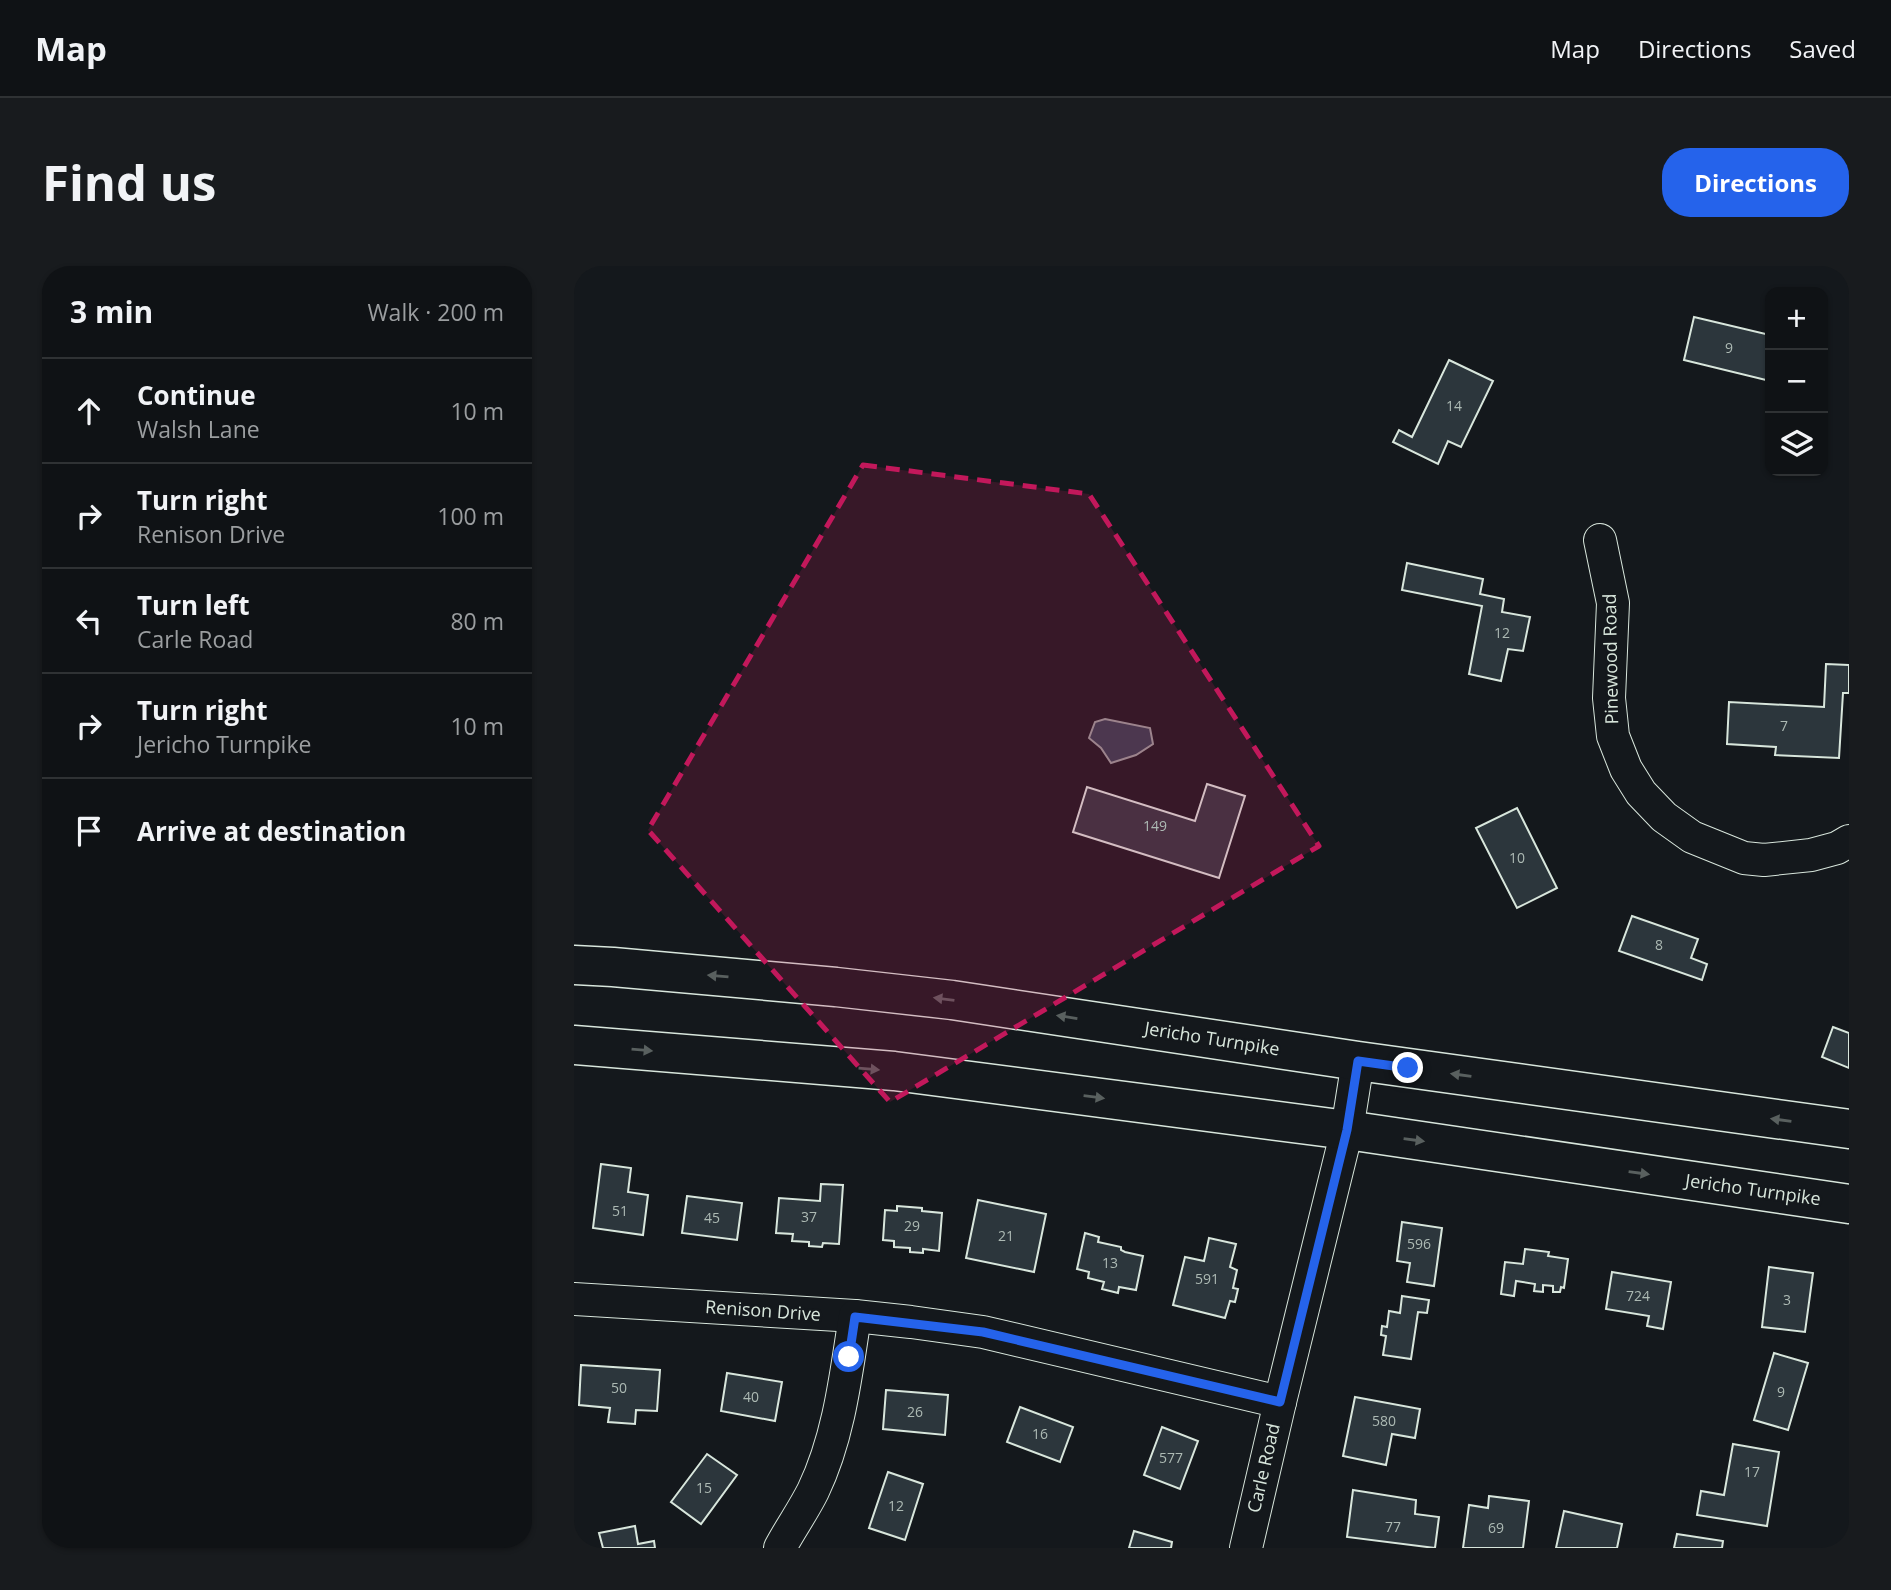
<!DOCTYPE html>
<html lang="en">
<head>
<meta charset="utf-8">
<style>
  :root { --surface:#0f1215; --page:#181b1e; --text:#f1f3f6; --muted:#9b9ea0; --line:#2f3234; --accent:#2563eb }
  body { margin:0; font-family:"Open Sans",sans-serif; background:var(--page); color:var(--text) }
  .controls { position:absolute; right:21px; top:21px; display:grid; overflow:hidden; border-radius:14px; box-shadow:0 2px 5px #0004 }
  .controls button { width:63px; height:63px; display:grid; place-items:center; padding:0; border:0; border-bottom:2px solid var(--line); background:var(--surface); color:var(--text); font:35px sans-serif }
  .stop { position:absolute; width:21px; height:21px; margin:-16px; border:5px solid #2563eb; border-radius:50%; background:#fff }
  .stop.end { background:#2563eb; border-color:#fff; box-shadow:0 2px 7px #0008 }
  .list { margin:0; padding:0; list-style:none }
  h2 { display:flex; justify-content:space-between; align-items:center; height:91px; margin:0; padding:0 28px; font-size:30px }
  h2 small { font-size:23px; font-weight:400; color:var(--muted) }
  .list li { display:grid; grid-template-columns:46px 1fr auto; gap:21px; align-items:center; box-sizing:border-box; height:105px; padding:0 28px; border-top:2px solid var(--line) }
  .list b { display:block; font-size:26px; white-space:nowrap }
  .list p { margin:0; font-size:23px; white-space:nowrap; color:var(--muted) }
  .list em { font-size:23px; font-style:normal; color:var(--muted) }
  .icon { flex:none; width:38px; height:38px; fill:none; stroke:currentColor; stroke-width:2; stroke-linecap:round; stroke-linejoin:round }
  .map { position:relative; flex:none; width:1275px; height:1282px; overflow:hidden; border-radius:28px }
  header { display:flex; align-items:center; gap:42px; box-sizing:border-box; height:98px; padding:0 35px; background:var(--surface); border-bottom:2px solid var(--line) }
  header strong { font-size:33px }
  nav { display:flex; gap:38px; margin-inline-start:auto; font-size:24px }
  .intro { display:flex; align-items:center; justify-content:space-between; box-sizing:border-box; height:168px; padding:0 42px }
  h1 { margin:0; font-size:49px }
  .button { padding:18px 32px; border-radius:28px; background:var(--accent); color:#fff; font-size:24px; font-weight:700 }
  main { display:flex; gap:42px; padding:0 42px }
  aside { flex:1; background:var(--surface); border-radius:28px; box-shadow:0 2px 5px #0004 }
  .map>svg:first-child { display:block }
  .water { fill:#2f3f4d; stroke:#939e99; stroke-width:2 }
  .building { fill:#2c363c; stroke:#d8e6dc; stroke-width:2 }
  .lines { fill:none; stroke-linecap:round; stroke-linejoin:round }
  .minor-casing { stroke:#d8e6dc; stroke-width:34 }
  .major-casing { stroke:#d8e6dc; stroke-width:41 }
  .minor { stroke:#14181c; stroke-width:32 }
  .major { stroke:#14181c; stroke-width:38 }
  .oneway { fill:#59605f }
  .route { stroke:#2563eb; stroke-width:9 }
  .marked { fill:#c2185b; fill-opacity:0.2; stroke:#c2185b; stroke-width:5; stroke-dasharray:14 9; stroke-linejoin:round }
  .labels { text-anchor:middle; stroke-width:5; stroke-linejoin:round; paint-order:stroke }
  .number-label { font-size:14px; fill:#adbab4 }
  .street-label { font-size:18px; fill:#d8e6dc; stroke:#14181c }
</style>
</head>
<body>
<header>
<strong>Map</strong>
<nav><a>Map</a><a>Directions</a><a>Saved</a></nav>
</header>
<div class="intro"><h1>Find us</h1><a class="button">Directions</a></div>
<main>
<aside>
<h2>3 min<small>Walk · 200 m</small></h2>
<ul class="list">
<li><svg class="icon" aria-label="ahead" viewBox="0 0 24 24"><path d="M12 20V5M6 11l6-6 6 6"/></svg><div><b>Continue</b><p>Walsh Lane</p></div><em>10 m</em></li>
<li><svg class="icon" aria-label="right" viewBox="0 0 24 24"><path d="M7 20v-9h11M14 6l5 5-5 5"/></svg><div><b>Turn right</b><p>Renison Drive</p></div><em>100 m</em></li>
<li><svg class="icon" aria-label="left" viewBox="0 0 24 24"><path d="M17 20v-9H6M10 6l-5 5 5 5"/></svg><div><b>Turn left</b><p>Carle Road</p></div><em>80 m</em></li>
<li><svg class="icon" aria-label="right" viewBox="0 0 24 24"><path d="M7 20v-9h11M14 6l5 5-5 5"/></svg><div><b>Turn right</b><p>Jericho Turnpike</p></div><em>10 m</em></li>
<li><svg class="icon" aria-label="arrive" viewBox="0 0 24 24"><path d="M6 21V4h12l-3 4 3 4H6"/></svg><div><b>Arrive at destination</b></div></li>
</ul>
</aside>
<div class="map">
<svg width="1275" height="1282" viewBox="0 0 1275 1282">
  <rect width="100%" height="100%" fill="#14181c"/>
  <path class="water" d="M531 453 576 462 579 478 562 489 537 497 527 482 515 472 521 456Z"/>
  <g class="building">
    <path d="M1120 51 1196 69V115L1110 94Z"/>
    <path d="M875 94 919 115 887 181 874 175 864 198 819 176 825 164 838 171Z"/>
    <path d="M833 297 909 313 906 328 930 333 928 346 956 351 949 385 934 383 927 415 895 408 908 340 828 324Z"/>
    <path d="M1252 398 1275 399V427H1269L1265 492 1201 489 1202 481 1153 478 1155 436 1250 441Z"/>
    <path d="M633 518 671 530 645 612 499 566 513 521 621 555Z"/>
    <path d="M943 542 983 622 943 642 902 562Z"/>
    <path d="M1058 650 1124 673 1117 692 1133 698 1128 714 1045 685Z"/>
    <path d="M1259 761 1275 767V802L1248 791Z"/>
    <path d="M27 898 57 902 54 926 74 929 69 969 19 962Z"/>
    <path d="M247 918 269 919 265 978 249 977 248 981 235 980V976L218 975 219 968 202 967 205 932 246 935Z"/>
    <path d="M113 930 168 937 163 974 108 967Z"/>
    <path d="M404 934 472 948 460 1006 392 992Z"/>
    <path d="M323 940 348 942V945L368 947 365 985 349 983V987L336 986V982L320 981V975L309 974 311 944 323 945Z"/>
    <path d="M828 956 868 962 860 1020 833 1016 836 997 823 995Z"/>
    <path d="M511 967 525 971 524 976 547 981V984L551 986 569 990 562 1024 545 1021 544 1027 528 1023 530 1016 514 1012 515 1006 503 1003Z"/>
    <path d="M635 972 662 978 656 1001 663 1004 659 1022 664 1023 661 1036 656 1035 651 1052 599 1039 611 991 630 995Z"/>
    <path d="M951 983 975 986 974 990 994 993 990 1022 987 1021 986 1026H979V1020L969 1019V1026L960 1025 961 1018 942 1015 940 1030 927 1028 931 996 949 998Z"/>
    <path d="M1195 1001 1239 1007 1231 1066 1188 1061Z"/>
    <path d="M1038 1006 1097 1016 1089 1063 1073 1060 1075 1050 1032 1043Z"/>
    <path d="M828 1030 855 1034 853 1047 844 1046 837 1093 809 1089 812 1070 807 1069 808 1060 813 1061 815 1045 826 1047Z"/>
    <path d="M1200 1087 1234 1097 1214 1164 1180 1154Z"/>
    <path d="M7 1099 86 1104 83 1145 62 1144 61 1158 34 1156 36 1142 5 1139Z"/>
    <path d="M153 1107 208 1116 201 1155 147 1145Z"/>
    <path d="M312 1124 374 1129 371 1169 309 1163Z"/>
    <path d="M781 1131 846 1143 841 1172 818 1168 812 1199 769 1190Z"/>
    <path d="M446 1141 499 1161 486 1196 433 1176Z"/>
    <path d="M588 1161 624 1175 606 1223 570 1209Z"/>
    <path d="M1159 1178 1205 1186 1193 1260 1123 1249 1127 1225 1150 1229Z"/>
    <path d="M133 1188 163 1209 127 1258 97 1236Z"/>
    <path d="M314 1206 349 1218 331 1274 295 1262Z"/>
    <path d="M779 1224 842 1234 841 1248 865 1251 861 1282 773 1271Z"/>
    <path d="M915 1230 955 1235 949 1282H889L895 1239 914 1242Z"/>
    <path d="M990 1245 1048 1258 1043 1282H982Z"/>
    <path d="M61 1260 64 1278 80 1275 81 1282H29L25 1267Z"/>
    <path d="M560 1265 598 1276 597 1282H555Z"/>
    <path d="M1103 1268 1149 1275 1148 1282H1100Z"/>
  </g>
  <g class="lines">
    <g class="minor-casing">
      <g id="minor">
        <path d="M1026 274 1039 337 1035 432 1039 470 1052 503 1067 527 1090 551 1118 571 1170 592 1190 594 1237 589 1263 582 1275 575"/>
        <path d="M0 1033 281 1050 337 1056 409 1066 706 1136"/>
        <path d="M206 1282C216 1263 229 1245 239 1225 265 1171 272 1109 281 1050"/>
        <path d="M672 1282 706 1136 773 864 784 795"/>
      </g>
    </g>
    <g class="major-casing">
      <g id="major">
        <path d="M0 699 39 701 262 721 378 734 784 795 1275 863"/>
        <path d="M0 779 320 805 773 864 1275 938"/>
      </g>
    </g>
    <use href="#minor" class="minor"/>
    <use href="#major" class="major"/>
  </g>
  <defs><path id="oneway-solid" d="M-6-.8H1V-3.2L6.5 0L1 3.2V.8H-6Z" transform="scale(1.75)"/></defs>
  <g class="oneway">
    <use href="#oneway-solid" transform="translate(144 710) rotate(-175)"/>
    <use href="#oneway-solid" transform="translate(370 733) rotate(-173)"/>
    <use href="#oneway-solid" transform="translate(493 751) rotate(-171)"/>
    <use href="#oneway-solid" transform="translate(68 784) rotate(5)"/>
    <use href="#oneway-solid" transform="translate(295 803) rotate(5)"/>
    <use href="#oneway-solid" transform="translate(887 809) rotate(-172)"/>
    <use href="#oneway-solid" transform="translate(520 831) rotate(7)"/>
    <use href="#oneway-solid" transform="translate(1207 854) rotate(-172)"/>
    <use href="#oneway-solid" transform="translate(840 874) rotate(8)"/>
    <use href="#oneway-solid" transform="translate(1065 907) rotate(8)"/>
  </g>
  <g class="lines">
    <path class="route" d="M275 1091 281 1051 409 1066 706 1136 773 864 784 795 834 802"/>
  </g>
  <path class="marked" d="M289 199 515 228 745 580 316 836 74 564Z"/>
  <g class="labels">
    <g class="number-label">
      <text x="1155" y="87">9</text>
      <text x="880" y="145">14</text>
      <text x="928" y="372">12</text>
      <text x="1210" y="465">7</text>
      <text x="581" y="565">149</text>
      <text x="943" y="597">10</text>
      <text x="1085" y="684">8</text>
      <text x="46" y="950">51</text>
      <text x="235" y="956">37</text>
      <text x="138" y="957">45</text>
      <text x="338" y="965">29</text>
      <text x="432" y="975">21</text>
      <text x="845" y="983">596</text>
      <text x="536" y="1002">13</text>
      <text x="633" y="1018">591</text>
      <text x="1064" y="1035">724</text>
      <text x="1213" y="1039">3</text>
      <text x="45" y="1127">50</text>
      <text x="1207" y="1131">9</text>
      <text x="177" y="1136">40</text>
      <text x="341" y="1151">26</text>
      <text x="810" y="1160">580</text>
      <text x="466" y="1173">16</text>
      <text x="597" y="1197">577</text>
      <text x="1178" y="1211">17</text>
      <text x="130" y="1227">15</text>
      <text x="322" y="1245">12</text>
      <text x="819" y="1266">77</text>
      <text x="922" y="1267">69</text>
    </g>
    <g class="street-label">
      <text transform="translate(1037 393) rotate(-91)" y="6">Pinewood Road</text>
      <text transform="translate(638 773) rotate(9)" y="6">Jericho Turnpike</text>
      <text transform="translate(1179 924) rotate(8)" y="6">Jericho Turnpike</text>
      <text transform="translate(189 1045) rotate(4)" y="6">Renison Drive</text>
      <text transform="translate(690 1202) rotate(-77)" y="6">Carle Road</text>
    </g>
  </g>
</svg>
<div class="controls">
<button>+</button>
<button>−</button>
<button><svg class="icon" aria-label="layers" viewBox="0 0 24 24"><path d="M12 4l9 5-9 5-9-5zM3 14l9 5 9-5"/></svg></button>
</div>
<div class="stop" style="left:275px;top:1091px"></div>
<div class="stop end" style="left:834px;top:802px"></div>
</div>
</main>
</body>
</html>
